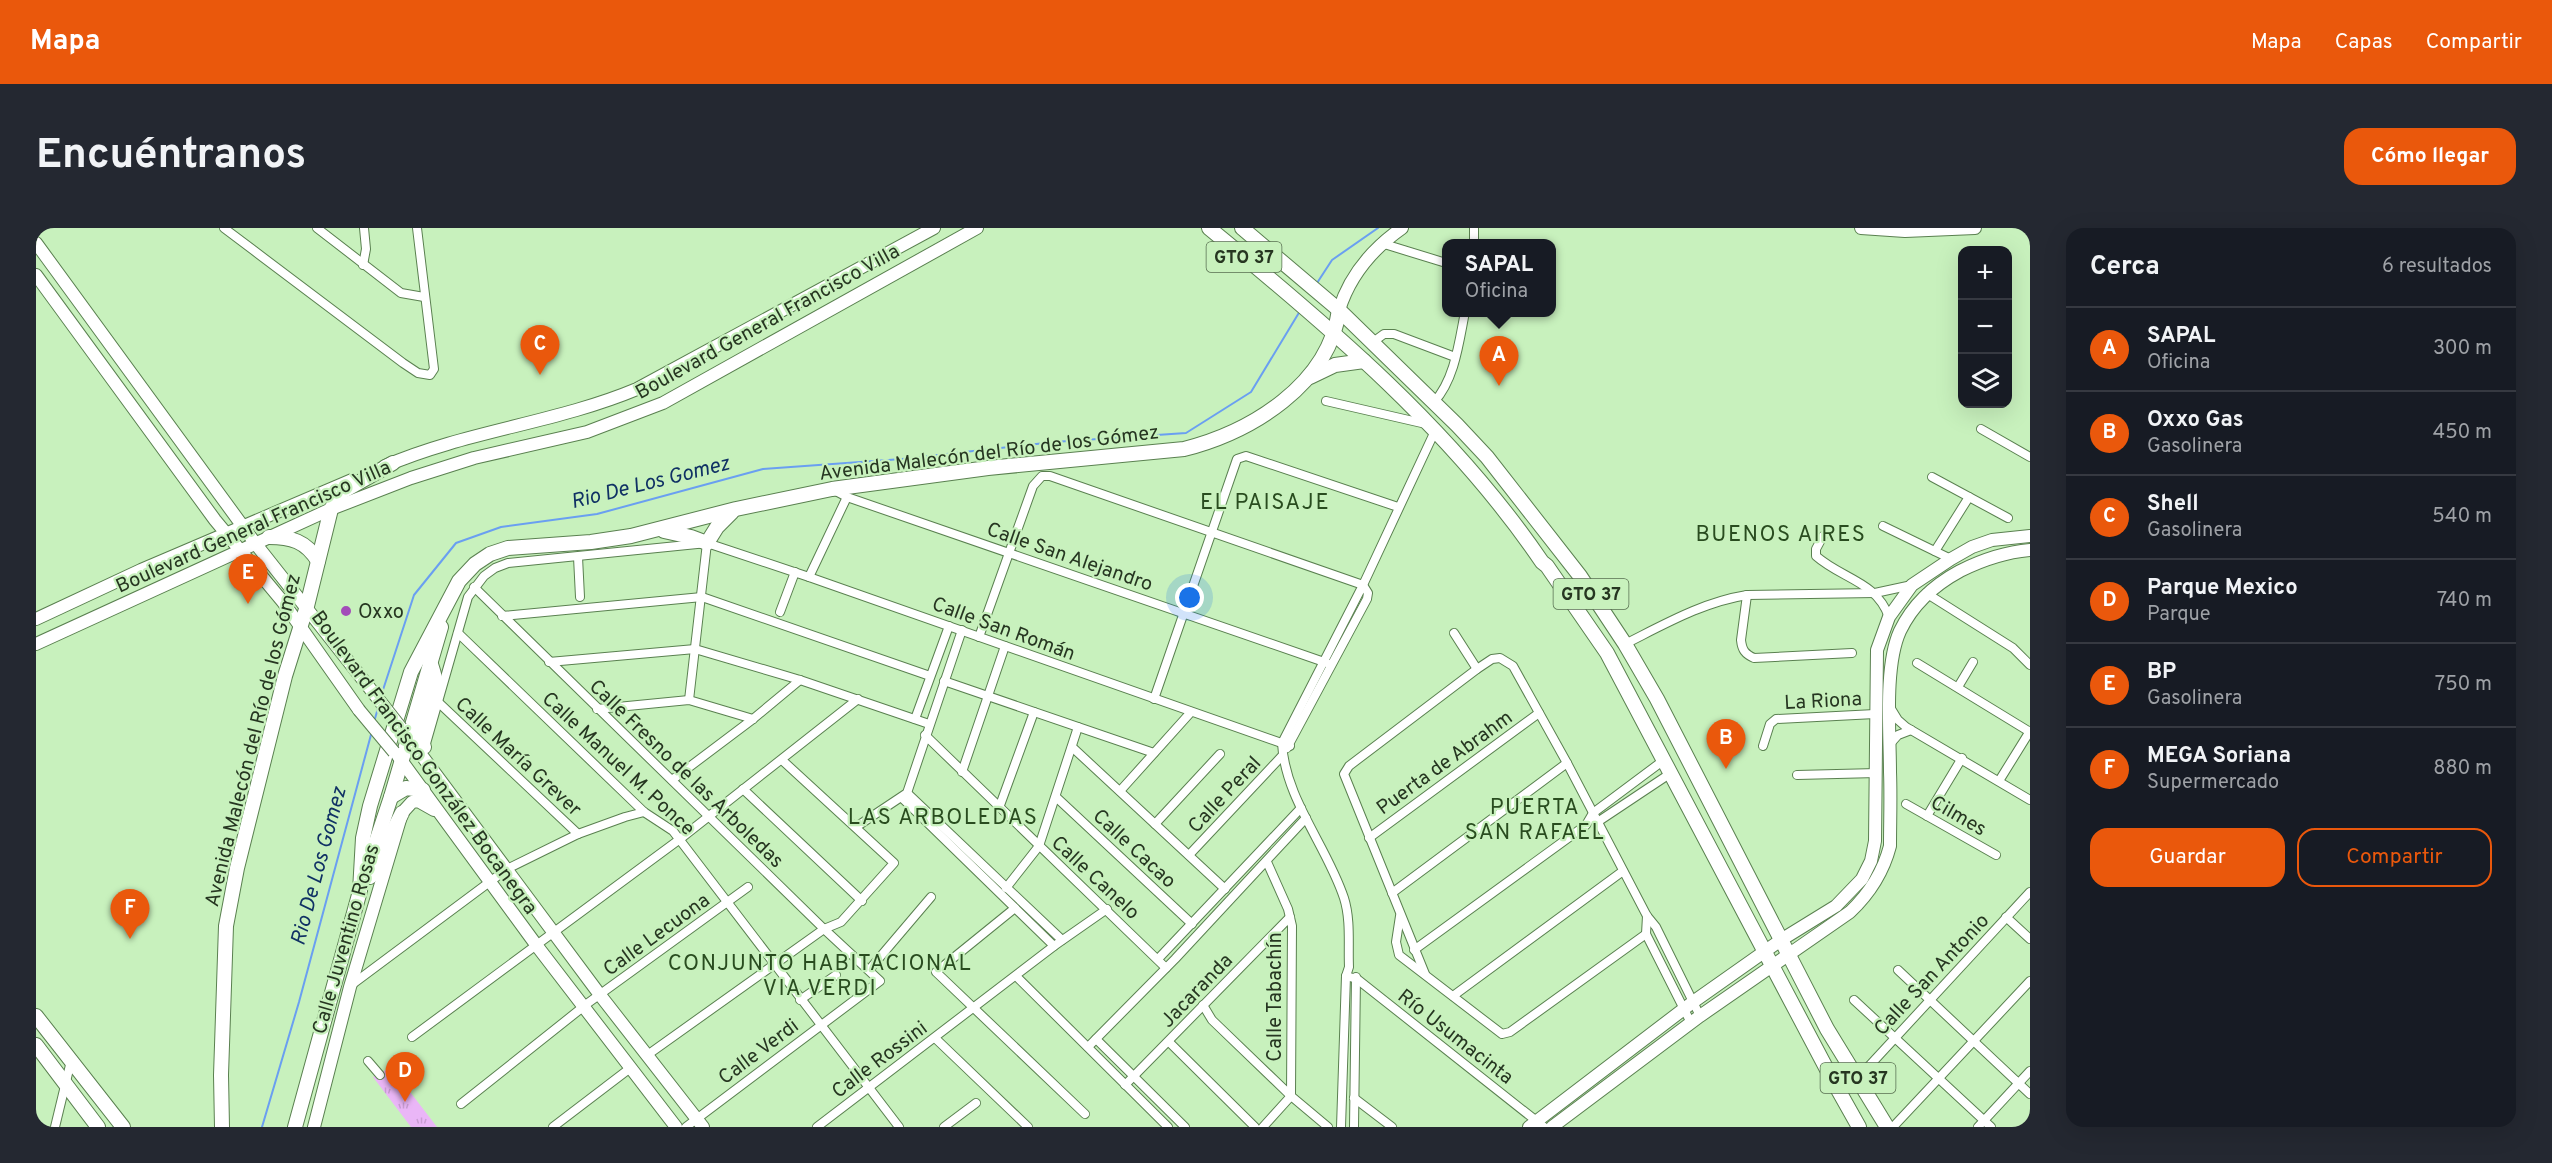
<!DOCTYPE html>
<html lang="es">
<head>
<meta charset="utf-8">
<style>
  :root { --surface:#171b24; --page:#242831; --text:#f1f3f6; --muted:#9ea1a6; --line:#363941; --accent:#ea580c }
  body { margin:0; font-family:Overpass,sans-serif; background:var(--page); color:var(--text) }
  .controls { position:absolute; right:18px; top:18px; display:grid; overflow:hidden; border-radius:12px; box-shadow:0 6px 24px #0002 }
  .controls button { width:54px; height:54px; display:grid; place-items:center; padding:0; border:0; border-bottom:2px solid var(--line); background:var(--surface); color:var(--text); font:30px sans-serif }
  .you { position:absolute; left:1154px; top:370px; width:21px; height:21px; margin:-15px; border:4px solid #fff; border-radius:50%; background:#1a73e8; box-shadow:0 0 0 9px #1a73e833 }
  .badge { display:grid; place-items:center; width:39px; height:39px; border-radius:50%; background:var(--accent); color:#fff; font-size:20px; font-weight:700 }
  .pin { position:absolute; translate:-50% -50px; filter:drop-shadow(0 2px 3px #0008) }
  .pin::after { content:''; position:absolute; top:32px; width:21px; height:18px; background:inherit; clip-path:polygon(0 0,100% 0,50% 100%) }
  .popup { position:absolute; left:1406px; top:11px; width:114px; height:78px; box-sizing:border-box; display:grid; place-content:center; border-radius:12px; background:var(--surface); filter:drop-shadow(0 2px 4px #0005); font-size:20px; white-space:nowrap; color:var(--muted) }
  .popup b { font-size:22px; color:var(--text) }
  .popup::after { content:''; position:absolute; left:50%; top:100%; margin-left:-12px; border:12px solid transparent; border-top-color:var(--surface) }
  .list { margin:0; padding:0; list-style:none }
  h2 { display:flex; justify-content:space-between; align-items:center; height:78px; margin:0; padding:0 24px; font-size:26px }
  h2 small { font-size:20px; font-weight:400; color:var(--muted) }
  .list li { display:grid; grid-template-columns:39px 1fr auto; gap:18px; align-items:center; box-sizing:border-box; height:84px; padding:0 24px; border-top:2px solid var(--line) }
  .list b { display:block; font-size:22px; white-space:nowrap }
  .list p { margin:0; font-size:20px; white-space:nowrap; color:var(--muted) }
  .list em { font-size:20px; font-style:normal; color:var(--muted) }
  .actions { display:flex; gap:12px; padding:18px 24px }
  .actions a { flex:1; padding:14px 0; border:2px solid var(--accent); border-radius:18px; text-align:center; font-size:21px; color:var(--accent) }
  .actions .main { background:var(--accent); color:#fff }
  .icon { flex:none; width:33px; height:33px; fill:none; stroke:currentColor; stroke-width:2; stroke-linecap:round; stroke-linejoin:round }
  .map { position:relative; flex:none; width:1994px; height:899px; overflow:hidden; border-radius:18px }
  header { display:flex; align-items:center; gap:36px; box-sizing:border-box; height:84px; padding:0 30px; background:var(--accent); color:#fff }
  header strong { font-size:28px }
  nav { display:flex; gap:33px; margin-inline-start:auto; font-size:21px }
  .intro { display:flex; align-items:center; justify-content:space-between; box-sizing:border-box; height:144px; padding:0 36px }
  h1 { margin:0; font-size:42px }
  .button { padding:15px 27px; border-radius:18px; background:var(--accent); color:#fff; font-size:21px; font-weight:700 }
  main { display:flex; gap:36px; padding:0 36px }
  aside { flex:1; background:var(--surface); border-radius:18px; box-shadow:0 6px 24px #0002 }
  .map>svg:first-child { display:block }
  .park { fill:url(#park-tufts) }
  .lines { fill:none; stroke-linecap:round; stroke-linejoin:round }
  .stream { stroke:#6a9ff1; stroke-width:2 }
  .street-casing { stroke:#5a8050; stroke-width:10 }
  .secondary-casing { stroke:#5a8050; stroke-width:14 }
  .primary-casing { stroke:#5a8050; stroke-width:16 }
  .street { stroke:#fff; stroke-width:8 }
  .secondary { stroke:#fff; stroke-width:12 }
  .primary { stroke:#fff; stroke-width:14 }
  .secondary-bridge-casing { stroke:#5a8050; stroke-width:14; stroke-linecap:butt }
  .secondary-bridge { stroke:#fff; stroke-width:12 }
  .poi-dot { fill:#a34cb9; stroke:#c8f1bd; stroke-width:2 }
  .labels { text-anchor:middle; stroke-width:4.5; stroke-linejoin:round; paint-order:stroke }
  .shield { fill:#c8f1bd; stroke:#576e50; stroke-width:1.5 }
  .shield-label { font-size:18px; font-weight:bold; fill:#263621 }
  .street-label { font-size:20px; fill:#263621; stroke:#c8f1bd }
  .poi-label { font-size:20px; fill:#263621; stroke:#c8f1bd; text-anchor:start }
  .water-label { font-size:21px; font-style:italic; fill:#103164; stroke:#c8f1bd }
  .quarter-label { font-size:22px; letter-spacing:1.5px; fill:#294c1f; stroke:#c8f1bd }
</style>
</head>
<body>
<header>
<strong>Mapa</strong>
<nav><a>Mapa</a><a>Capas</a><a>Compartir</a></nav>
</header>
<div class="intro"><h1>Encuéntranos</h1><a class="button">Cómo llegar</a></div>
<main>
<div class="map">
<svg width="1994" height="899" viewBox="0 0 1994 899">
  <defs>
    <pattern id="park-tufts" width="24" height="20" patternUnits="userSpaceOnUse" patternTransform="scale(1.5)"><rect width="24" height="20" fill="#eab6f7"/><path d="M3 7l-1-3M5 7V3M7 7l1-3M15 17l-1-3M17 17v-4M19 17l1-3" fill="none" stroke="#c99dd3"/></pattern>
  </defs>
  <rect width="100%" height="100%" fill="#c8f1bd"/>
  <path class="park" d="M355 839 401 899H375L337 849Z"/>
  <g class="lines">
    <g class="stream">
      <path d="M1281 55 1296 32 1342 0"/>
      <path d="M345 468 378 367 420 315 465 299 561 286 727 241 866 231 1018 214 1150 205 1215 164 1264 83"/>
      <path d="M338 494 342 480"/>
      <path d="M226 899 263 774 336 503"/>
    </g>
    <g class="street-casing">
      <g id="street">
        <path d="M188 0 367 135 382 145 394 147 398 141 381 0"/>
        <path d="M281 0 365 65 388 69"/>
        <path d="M1438 0V15"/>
        <path d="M1345 15 1410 35"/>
        <path d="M327 37 330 21 328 0"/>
        <path d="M1337 114 1348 106H1358L1419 129"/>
        <path d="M1290 173 1390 196"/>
        <path d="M1398 174C1419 151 1423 114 1429 84"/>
        <path d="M1945 201 1994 229"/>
        <path d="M1896 249 1972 290"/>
        <path d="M796 261 811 269 1291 435"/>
        <path d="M1847 298 1915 331"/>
        <path d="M1787 308 1780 321V328C1806 351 1840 353 1853 389"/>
        <path d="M1899 323 1933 269"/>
        <path d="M542 329 544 369"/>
        <path d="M773 349 811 269"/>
        <path d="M438 359 788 701 844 753 650 899"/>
        <path d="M1890 365 1977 420 1994 437"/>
        <path d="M1711 367 1705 412C1706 422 1709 426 1718 430L1816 425"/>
        <path d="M744 384 759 344"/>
        <path d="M466 388 666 369 894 448"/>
        <path d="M422 405 608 584 637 603 863 899"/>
        <path d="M1418 405 1441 441"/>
        <path d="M943 409 997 258 1006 248H1014L1327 357 1332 365 1331 371 1251 520"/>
        <path d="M1589 416C1629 396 1667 374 1711 367L1839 365 1876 357"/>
        <path d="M513 434 659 421 764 452 893 496"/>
        <path d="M1881 435 1994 504"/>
        <path d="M908 453 1118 525"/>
        <path d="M1922 459 1937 434"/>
        <path d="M1118 471 1201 231 1210 228 1362 279"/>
        <path d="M653 472 671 315"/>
        <path d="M402 474 542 606"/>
        <path d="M1854 479 1862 492 1870 499 1994 572"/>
        <path d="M561 481 653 472 717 491"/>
        <path d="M879 491 913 398"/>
        <path d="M889 507 1130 740"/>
        <path d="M1854 516 1862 507 1875 502"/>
        <path d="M1727 518 1734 496 1740 491 1839 486"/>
        <path d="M389 519 432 369 448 348 459 340 472 335 671 315 773 349 1254 518"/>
        <path d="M1036 519 1189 661"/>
        <path d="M926 544 969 418"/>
        <path d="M1761 547 1841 545"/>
        <path d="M636 552 717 491 764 452"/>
        <path d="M1963 553 1994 503"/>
        <path d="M707 561 826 673"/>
        <path d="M1084 563 1155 484"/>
        <path d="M871 565 1026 712"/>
        <path d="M1020 569 1156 696"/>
        <path d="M866 570 1018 718"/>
        <path d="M1870 576 1960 627"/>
        <path d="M963 580 998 484"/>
        <path d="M1891 588 1926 530"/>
        <path d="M1560 595 1635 545"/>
        <path d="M1119 596 1184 526"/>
        <path d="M820 599 871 565 926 402"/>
        <path d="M1333 610 1503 485"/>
        <path d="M1153 627 1246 528"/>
        <path d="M970 660 1003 618 1042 499"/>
        <path d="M1356 665 1531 535"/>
        <path d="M979 680 900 744 1049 886"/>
        <path d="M1364 688 1360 714 1363 727 1466 806 1474 804 1610 706"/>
        <path d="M1611 688 1610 706 1655 795"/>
        <path d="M1970 689 1994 711"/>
        <path d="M1378 722 1550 597 1557 585 1628 532"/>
        <path d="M1122 731 1265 580"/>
        <path d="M833 742 895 669"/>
        <path d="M1862 742 1994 866"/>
        <path d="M1389 746 1308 546 1313 538 1441 441 1456 431 1464 430 1477 438 1531 535 1611 688 1620 699 1664 788"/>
        <path d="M980 748 1132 899"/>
        <path d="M1310 748 1321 751 1508 899"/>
        <path d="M314 758 471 641 542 606 589 589 608 584"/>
        <path d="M1417 768 1587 643"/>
        <path d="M764 772 800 747"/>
        <path d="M1818 772 1955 899"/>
        <path d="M1167 777 1176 792 1255 868 1292 899"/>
        <path d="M376 809 644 611 822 471"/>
        <path d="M899 810 992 899"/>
        <path d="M1060 811 1149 899"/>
        <path d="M1133 814 1219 899"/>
        <path d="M1052 819 1139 731 1270 590"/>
        <path d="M610 828 788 701 805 694 858 635 746 532"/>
        <path d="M332 833 344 847"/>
        <path d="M1822 850 1994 664"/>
        <path d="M1089 857 1254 689"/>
        <path d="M1318 870 1356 899"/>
        <path d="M425 876 552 775 712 659"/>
        <path d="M19 899 35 833"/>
        <path d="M517 899 593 841"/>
        <path d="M781 899 1018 718 1071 681"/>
        <path d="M908 899 940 875"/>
        <path d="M1227 899 1255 868 1256 698 1252 681 1231 634"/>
        <path d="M1305 899 1310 748 1313 739C1312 717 1315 692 1308 670 1291 618 1249 571 1246 515L1327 357 1399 203"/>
        <path d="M1318 899 1320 749"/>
        <path d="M1857 899 1994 753"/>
        <path d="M1942 899 1994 843"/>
      </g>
    </g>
    <g class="secondary-casing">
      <g id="secondary">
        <path d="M1825 0 1869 3 1939 0"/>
        <path d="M0 15 219 315 332 458"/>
        <path d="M0 47 179 292 247 374 323 482"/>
        <path d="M1303 82C1314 47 1336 21 1366 0"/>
        <path d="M349 238C430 203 520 195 601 161L898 0"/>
        <path d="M0 391 105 342 316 252"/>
        <path d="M0 416 295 281 375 250 438 230 551 204 627 175 941 0"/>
        <path d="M369 505 564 767 667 899"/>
        <path d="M362 528 501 718 640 899"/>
        <path d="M278 899 314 759 366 585 376 574 382 573 398 582"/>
        <path d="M1493 899 1657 774 1745 712 1800 678 1826 651 1835 633 1839 613 1841 422 1853 389 1876 357 1915 331 1936 319 1956 312 1994 308"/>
        <path d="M1516 899 1664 788 1814 684C1834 665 1847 645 1854 618 1854 593 1855 569 1854 544 1854 505 1848 438 1864 403 1877 376 1898 357 1924 343 1946 332 1970 324 1994 322"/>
      </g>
    </g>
    <g class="primary-casing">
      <g id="primary">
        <path d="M1173 0C1294 99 1417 203 1506 334L1511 338 1571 425 1796 851 1823 899"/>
        <path d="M1206 0 1303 82 1421 197 1451 229 1544 348 1589 416 1621 471 1791 801 1851 899"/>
        <path d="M1274 149 1299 137 1328 133"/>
        <path d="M628 303 655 309 671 315 681 299 696 284"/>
        <path d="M233 309C255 309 270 313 282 333"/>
        <path d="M388 519C376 493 399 476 399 451 398 444 395 438 394 432"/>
        <path d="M355 569 370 560 387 562"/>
        <path d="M331 641 355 569 405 399"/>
        <path d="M334 649 366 585"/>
        <path d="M0 788 87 899"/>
        <path d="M0 817 62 899"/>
        <path d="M186 899 185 847 190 698 201 640 249 448 271 378 295 281 306 264 357 235"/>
        <path d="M259 899 324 663 327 610 334 578 375 444 423 353 439 336 454 326 472 320 555 314 595 308 700 281 796 261 952 240 1148 221C1215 204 1293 157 1303 82"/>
      </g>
    </g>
    <use href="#street" class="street"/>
    <use href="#secondary" class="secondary"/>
    <use href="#primary" class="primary"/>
    <g class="secondary-bridge-casing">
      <g id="secondary-bridge">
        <path d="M332 458 365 500"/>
        <path d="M323 482 358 524"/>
      </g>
    </g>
    <use href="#secondary-bridge" class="secondary-bridge"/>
  </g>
  <circle class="poi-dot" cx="310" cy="383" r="6"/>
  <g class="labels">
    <g class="shield">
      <rect x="1170.5" y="14" width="75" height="30" rx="4.5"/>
      <rect x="1517.5" y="351" width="75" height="30" rx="4.5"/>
      <rect x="1784.5" y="835" width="75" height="30" rx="4.5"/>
    </g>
    <g class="shield-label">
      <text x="1208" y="35">GTO 37</text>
      <text x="1555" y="372">GTO 37</text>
      <text x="1822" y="856">GTO 37</text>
    </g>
    <g class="street-label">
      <text transform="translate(731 93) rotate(-29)" y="7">Boulevard General Francisco Villa</text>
      <text transform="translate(953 224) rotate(-7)" y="7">Avenida Malecón del Río de los Gómez</text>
      <text transform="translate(217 298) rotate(-24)" y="7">Boulevard General Francisco Villa</text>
      <text transform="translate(1034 328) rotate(19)" y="7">Calle San Alejandro</text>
      <text transform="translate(968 400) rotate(20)" y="7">Calle San Román</text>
      <text transform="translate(1787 472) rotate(-3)" y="7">La Riona</text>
      <text transform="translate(216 512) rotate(-76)" y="7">Avenida Malecón del Río de los Gómez</text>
      <text transform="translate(483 528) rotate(43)" y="7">Calle María Grever</text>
      <text transform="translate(389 534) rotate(54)" y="7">Boulevard Francisco González Bocanegra</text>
      <text transform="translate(1408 534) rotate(-36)" y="7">Puerta de Abrahm</text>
      <text transform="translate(583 535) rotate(43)" y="7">Calle Manuel M. Ponce</text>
      <text transform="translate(651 545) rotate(44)" y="7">Calle Fresno de las Arboledas</text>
      <text transform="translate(1188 566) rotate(-47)" y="7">Calle Peral</text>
      <text transform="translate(1923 587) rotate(30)" y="7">Cilmes</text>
      <text transform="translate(1099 620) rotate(43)" y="7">Calle Cacao</text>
      <text transform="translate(1060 649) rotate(43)" y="7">Calle Canelo</text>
      <text transform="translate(620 706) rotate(-36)" y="7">Calle Lecuona</text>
      <text transform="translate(309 711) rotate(-74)" y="7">Calle Juventino Rosas</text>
      <text transform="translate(1895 746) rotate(-47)" y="7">Calle San Antonio</text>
      <text transform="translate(1160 762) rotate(-46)" y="7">Jacaranda</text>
      <text transform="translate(1238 769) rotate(-90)" y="7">Calle Tabachín</text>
      <text transform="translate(1420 808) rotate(38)" y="7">Río Usumacinta</text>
      <text transform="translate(722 823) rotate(-37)" y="7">Calle Verdi</text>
      <text transform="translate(843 831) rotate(-37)" y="7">Calle Rossini</text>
    </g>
    <g class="poi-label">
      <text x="322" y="390">Oxxo</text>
    </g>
    <g class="water-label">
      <text transform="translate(614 254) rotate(-14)" y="7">Rio De Los Gomez</text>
      <text transform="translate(282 638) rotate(-75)" y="7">Rio De Los Gomez</text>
    </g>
    <g class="quarter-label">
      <text x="1229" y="281">EL PAISAJE</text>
      <text x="1745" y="313">BUENOS AIRES</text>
      <text x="1499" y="586">PUERTA<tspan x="1499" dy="25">SAN RAFAEL</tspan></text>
      <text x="907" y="596">LAS ARBOLEDAS</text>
      <text x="784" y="742">CONJUNTO HABITACIONAL<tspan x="784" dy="25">VIA VERDI</tspan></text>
    </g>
  </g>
</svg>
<div class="controls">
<button>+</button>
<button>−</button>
<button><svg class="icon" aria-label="layers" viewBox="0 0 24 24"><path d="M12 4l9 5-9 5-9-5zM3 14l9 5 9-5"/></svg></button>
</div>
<div class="you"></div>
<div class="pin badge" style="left:1463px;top:158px">A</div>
<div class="popup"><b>SAPAL</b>Oficina</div>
<div class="pin badge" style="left:1690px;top:541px">B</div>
<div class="pin badge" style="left:504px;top:147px">C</div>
<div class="pin badge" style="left:369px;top:874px">D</div>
<div class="pin badge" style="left:212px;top:376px">E</div>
<div class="pin badge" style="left:94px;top:711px">F</div>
</div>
<aside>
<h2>Cerca<small>6 resultados</small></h2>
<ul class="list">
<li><span class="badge">A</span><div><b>SAPAL</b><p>Oficina</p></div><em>300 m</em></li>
<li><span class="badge">B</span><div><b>Oxxo Gas</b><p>Gasolinera</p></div><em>450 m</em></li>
<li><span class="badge">C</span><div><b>Shell</b><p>Gasolinera</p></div><em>540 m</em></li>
<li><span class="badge">D</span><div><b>Parque Mexico</b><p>Parque</p></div><em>740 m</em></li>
<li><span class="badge">E</span><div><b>BP</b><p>Gasolinera</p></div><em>750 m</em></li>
<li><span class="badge">F</span><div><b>MEGA Soriana</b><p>Supermercado</p></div><em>880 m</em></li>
</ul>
<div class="actions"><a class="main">Guardar</a><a>Compartir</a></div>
</aside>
</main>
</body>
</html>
